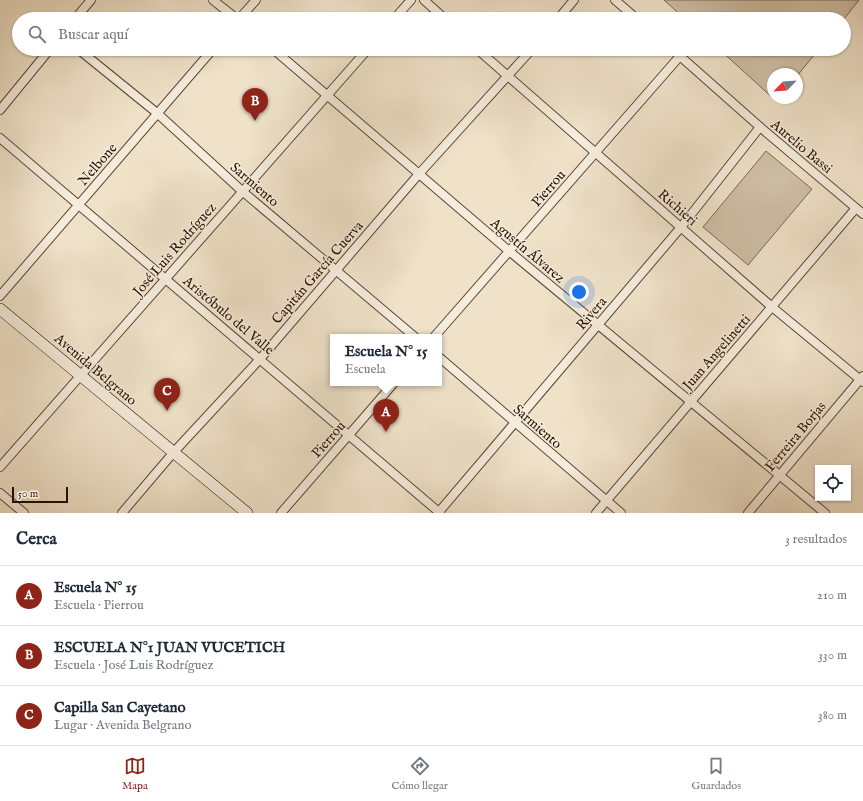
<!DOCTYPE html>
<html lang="es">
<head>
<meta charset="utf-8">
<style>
  :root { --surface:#fff; --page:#f6f6f7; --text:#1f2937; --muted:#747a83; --line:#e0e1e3; --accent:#8f2418 }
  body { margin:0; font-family:"IM FELL English",serif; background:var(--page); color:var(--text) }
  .controls { position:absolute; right:12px; bottom:12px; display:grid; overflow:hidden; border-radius:0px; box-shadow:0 1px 3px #0004 }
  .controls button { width:36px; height:36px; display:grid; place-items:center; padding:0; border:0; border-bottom:1px solid var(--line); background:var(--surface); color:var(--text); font:20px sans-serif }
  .compass { position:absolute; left:767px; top:68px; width:36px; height:36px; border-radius:50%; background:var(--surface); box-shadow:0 1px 3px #0004; rotate:245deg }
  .scale { position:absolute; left:12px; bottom:10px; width:56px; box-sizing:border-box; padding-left:4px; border:2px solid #2b1202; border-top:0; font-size:11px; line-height:14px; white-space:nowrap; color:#2b1202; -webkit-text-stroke:3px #f5ecdc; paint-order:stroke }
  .you { position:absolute; left:579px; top:292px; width:14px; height:14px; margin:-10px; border:3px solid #fff; border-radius:50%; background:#1a73e8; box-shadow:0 0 0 6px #1a73e833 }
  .badge { display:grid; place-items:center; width:26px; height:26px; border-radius:50%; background:var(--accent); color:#fff; font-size:13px; font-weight:700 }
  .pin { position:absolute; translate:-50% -33px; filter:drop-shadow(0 1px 2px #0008) }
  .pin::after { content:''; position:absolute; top:21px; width:14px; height:12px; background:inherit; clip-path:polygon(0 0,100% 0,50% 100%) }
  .popup { position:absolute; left:330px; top:334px; width:112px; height:52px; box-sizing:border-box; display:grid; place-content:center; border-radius:0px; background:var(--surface); filter:drop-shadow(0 1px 3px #0005); font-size:13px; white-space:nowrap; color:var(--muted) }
  .popup b { font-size:15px; color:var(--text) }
  .popup::after { content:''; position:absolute; left:50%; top:100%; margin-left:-8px; border:8px solid transparent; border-top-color:var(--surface) }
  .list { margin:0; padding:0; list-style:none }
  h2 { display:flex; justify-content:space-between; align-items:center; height:52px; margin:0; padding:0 16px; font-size:17px }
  h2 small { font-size:13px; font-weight:400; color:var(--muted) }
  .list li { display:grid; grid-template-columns:26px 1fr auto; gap:12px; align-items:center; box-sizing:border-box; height:60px; padding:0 16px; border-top:1px solid var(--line) }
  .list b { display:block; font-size:15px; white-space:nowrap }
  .list p { margin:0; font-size:13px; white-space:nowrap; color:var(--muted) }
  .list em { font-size:13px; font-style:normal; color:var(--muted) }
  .icon { flex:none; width:22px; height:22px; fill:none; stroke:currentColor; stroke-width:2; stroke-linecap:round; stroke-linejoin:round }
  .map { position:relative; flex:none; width:863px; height:513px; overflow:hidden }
  .search { position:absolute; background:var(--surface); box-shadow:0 1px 3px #0004; left:12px; right:12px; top:12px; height:44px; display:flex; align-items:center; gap:10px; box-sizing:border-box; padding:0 14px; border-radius:22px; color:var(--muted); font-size:15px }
  .sheet { height:232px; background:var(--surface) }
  nav { display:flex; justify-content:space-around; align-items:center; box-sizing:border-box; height:56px; border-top:1px solid var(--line); background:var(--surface); font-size:11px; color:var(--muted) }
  nav a { display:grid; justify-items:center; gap:2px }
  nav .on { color:var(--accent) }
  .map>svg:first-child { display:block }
  .green { fill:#cebfa7; stroke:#7c6854 }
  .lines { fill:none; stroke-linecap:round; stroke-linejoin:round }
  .street-casing { stroke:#5c4634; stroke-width:10 }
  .secondary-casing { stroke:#2b1202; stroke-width:12 }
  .street { stroke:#f5ecdc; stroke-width:8 }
  .secondary { stroke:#f5ecdc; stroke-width:11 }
  .labels { text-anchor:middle; stroke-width:3; stroke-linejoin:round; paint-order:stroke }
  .street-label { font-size:14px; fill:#2b1202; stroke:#f5ecdc }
</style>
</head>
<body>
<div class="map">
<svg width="863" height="513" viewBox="0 0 863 513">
  <rect width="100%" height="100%" fill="#efe2c9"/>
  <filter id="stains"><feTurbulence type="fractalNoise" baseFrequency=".005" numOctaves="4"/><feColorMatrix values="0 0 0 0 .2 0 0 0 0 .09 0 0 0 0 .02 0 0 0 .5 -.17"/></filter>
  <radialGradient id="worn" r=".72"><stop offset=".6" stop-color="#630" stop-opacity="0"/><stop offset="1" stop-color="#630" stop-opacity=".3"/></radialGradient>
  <g class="green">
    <path d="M664 0H859L844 19H685Z"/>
    <path d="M719 49H819L797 76V74H773V98H779L776 101Z"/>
    <path d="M766 151 812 189 748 265 703 227Z"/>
  </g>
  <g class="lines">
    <g class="street-casing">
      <g id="street">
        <path d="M213 0 237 19"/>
        <path d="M424 0 445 19"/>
        <path d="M615 0 637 19"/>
        <path d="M75 19 91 0"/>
        <path d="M239 19 256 0"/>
        <path d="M394 19 411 0"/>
        <path d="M558 19 574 0"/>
        <path d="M78 49 157 113 242 191 415 337"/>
        <path d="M273 49 509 251 825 513"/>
        <path d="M477 49 772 307 863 382"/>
        <path d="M672 49 760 127 863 214"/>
        <path d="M0 110 50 49"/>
        <path d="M0 138 440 513"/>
        <path d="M0 296 213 49"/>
        <path d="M434 337 680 56"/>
        <path d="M439 357 621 513"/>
        <path d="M0 467 368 49"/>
        <path d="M0 493 24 513"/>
        <path d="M122 513 173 453 260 359 418 175 532 49"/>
        <path d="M281 513 394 383"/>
        <path d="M438 513 682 226 760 127"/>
        <path d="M596 513 856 208"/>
        <path d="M748 513 863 376"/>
      </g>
    </g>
    <g class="secondary-casing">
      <path id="secondary" d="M0 309 247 513"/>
    </g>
    <use href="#street" class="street"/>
    <use href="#secondary" class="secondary"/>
  </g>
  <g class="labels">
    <g class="street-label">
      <text transform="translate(802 146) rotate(40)" y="5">Aurelio Bassi</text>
      <text transform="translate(97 164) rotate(-49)" y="5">Nelbone</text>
      <text transform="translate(255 184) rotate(41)" y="5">Sarmiento</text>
      <text transform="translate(548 188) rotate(-49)" y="5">Pierrou</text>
      <text transform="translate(678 207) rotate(41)" y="5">Richieri</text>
      <text transform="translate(174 249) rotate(-49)" y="5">José Luis Rodríguez</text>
      <text transform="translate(528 250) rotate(40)" y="5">Agustín Álvarez</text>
      <text transform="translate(317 272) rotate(-49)" y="5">Capitán García Cuerva</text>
      <text transform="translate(591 313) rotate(-50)" y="5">Rivera</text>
      <text transform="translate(229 315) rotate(40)" y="5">Aristóbulo del Valle</text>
      <text transform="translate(716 352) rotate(-49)" y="5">Juan Angelinetti</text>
      <text transform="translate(96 369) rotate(40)" y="5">Avenida Belgrano</text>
      <text transform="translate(538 426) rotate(41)" y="5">Sarmiento</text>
      <text transform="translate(795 436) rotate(-50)" y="5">Ferreira Borjas</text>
      <text transform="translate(328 439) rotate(-49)" y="5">Pierrou</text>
    </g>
  </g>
  <rect width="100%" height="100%" filter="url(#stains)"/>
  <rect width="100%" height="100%" fill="url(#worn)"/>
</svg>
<div class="controls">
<button><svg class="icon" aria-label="locate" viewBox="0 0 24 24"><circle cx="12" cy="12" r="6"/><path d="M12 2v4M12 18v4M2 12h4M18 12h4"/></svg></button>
</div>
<svg class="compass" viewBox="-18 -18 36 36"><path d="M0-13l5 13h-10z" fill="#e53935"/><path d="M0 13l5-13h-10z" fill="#747a83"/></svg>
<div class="scale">50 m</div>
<div class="you"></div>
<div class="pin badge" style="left:386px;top:432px">A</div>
<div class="popup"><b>Escuela N° 15</b>Escuela</div>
<div class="pin badge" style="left:255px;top:121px">B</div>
<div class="pin badge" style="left:167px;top:411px">C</div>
<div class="search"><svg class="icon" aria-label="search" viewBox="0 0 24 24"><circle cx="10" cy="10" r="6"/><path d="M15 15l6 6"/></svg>Buscar aquí</div>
</div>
<section class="sheet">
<h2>Cerca<small>3 resultados</small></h2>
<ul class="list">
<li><span class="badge">A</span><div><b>Escuela N° 15</b><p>Escuela · Pierrou</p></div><em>210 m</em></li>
<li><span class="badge">B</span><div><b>ESCUELA N°1 JUAN VUCETICH</b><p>Escuela · José Luis Rodríguez</p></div><em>330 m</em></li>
<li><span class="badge">C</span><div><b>Capilla San Cayetano</b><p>Lugar · Avenida Belgrano</p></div><em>380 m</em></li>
</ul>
</section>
<nav>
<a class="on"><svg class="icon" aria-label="map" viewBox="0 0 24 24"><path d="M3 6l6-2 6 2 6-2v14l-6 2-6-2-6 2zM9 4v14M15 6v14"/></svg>Mapa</a>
<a><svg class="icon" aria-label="directions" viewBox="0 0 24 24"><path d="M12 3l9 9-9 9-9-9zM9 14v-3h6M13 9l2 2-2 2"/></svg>Cómo llegar</a>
<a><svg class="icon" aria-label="saved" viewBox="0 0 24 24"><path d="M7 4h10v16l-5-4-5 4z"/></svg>Guardados</a>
</nav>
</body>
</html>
